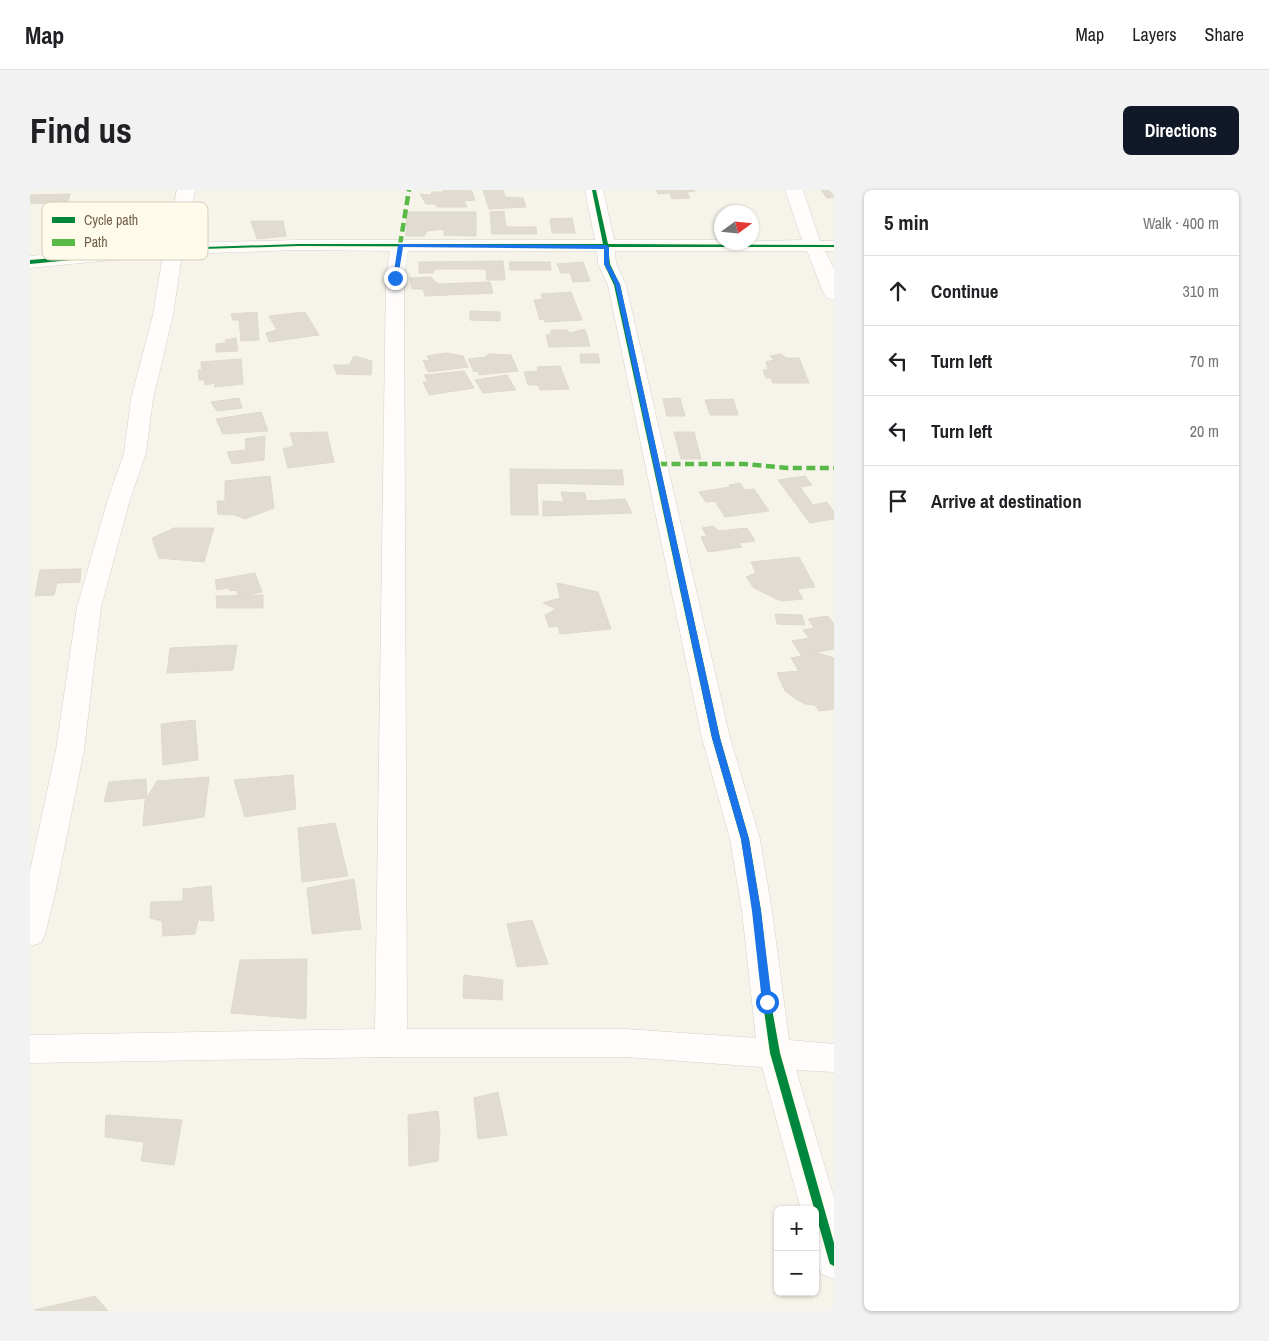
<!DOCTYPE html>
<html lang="en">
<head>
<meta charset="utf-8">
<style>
  :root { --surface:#fff; --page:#f2f2f2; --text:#202124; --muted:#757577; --line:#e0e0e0; --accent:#111827 }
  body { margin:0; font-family:"Archivo Narrow",sans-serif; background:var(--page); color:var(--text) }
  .controls { position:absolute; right:15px; bottom:15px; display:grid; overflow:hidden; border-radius:8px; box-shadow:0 1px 4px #0004 }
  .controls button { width:45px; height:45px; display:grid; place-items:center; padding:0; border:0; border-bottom:1px solid var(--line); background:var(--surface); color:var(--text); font:25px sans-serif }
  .compass { position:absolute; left:684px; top:15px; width:45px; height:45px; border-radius:50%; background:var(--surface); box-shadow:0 1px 4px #0004; rotate:75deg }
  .stop { position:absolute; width:15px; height:15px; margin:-11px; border:4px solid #1a73e8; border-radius:50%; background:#fff }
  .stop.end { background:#1a73e8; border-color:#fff; box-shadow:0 1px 5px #0008 }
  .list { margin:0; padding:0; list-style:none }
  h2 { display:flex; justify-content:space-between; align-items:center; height:65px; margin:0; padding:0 20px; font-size:21px }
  h2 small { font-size:16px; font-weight:400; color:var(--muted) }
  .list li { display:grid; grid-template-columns:32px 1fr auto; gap:15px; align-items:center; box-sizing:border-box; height:70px; padding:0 20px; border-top:1px solid var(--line) }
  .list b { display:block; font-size:19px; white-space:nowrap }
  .list em { font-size:16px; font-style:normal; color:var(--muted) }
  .icon { flex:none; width:28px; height:28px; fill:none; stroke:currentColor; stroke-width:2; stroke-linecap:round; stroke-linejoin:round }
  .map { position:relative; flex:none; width:804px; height:1121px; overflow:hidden; border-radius:8px }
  header { display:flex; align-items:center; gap:30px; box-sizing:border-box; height:70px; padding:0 25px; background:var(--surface); border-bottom:1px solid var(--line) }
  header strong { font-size:24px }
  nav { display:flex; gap:28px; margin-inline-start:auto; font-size:18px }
  .intro { display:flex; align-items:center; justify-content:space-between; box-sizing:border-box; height:120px; padding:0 30px }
  h1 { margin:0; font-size:35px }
  .button { padding:12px 22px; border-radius:8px; background:var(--accent); color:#fff; font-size:18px; font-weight:700 }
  main { display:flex; gap:30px; padding:0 30px }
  aside { flex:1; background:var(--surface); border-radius:8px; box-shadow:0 1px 4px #0004 }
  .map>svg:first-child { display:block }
  .building { fill:#e1dcd1; stroke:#dfd8cc }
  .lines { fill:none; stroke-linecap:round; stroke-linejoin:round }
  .minor-casing { stroke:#d5d1c8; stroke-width:1 }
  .minor { fill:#fefdfc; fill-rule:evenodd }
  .quiet { stroke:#58b947; stroke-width:4.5; stroke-dasharray:9 4.5; stroke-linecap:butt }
  .cycleway-casing { stroke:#fffbea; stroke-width:3 }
  .cycleway { fill:#00873e; fill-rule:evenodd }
  .route { fill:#1a73e8 }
  .key { fill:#fffbea; stroke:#d5cdba; stroke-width:1 }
  .key-label { font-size:14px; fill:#73614a }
</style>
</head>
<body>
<header>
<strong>Map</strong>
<nav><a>Map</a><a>Layers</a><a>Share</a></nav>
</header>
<div class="intro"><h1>Find us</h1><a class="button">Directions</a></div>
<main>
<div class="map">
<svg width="804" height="1121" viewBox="0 0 804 1121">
  <rect width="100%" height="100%" fill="#f6f4ea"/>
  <g class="building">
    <path d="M414 0 442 1 445 10 434 11 437 17H407L405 14H396L390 4 401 5 402 2H413Z"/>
    <path d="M453 0H473L475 7 493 8 496 17 459 19Z"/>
    <path d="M626 0H665V1L657 2 660 8 642 9 639 3 628 4Z"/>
    <path d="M791 0H804V7L797 8Z"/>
    <path d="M40 4 37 14 0 13V5Z"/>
    <path d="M474 21 476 37H506L507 44H462L460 22Z"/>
    <path d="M377 22H446V46L414 45V39L397 41 394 46H376Z"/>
    <path d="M542 28 545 43H522L520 29Z"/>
    <path d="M221 31H253L256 46 227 49Z"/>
    <path d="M473 71 475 90H457L456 79H405L403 83H389V72Z"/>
    <path d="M479 72H520L521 80H480Z"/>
    <path d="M553 72 560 91 543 92 540 83H531L527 74Z"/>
    <path d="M401 87 408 94 460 92 463 103 395 106 393 99H382L380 88Z"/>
    <path d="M541 102 552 130 515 132 514 129 510 130 504 110 513 109 511 104Z"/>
    <path d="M440 121 470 122V131L440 130Z"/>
    <path d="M227 122 229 150 211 151 209 130H203L201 124Z"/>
    <path d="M275 122 289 145 239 152 236 143 247 140 239 126Z"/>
    <path d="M555 139 560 156 519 157 516 145 521 144V140H537L540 143Z"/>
    <path d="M206 148 208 161 186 162V154L196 153 195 150Z"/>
    <path d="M416 163 433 166 438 177 398 182 393 170 400 171 397 166Z"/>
    <path d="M458 164 481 165 488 181 449 185 448 181 444 182 438 169 456 167Z"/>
    <path d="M550 164H568L570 173H551Z"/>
    <path d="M751 164 756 168H769L779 193H743L741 188H736L733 180H738L736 172 744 170 740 166Z"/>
    <path d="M324 166 342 171 341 185 307 184 303 175H319Z"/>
    <path d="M211 169 213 194 184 197 186 193 175 195 174 190H169L168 180H172L171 172Z"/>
    <path d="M530 176 539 199 510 200 508 195H498L494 182 509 181 507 177Z"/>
    <path d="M434 181 444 198 399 205 393 192H398L394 185Z"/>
    <path d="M477 185 486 200 453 203 445 190Z"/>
    <path d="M209 208 212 218 187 221 181 212Z"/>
    <path d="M650 208 655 226H637L633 209Z"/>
    <path d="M703 209 708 225H680L675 210Z"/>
    <path d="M231 222 238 241 193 244 186 229Z"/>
    <path d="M297 242 304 272 258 278 253 259 264 256 260 243Z"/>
    <path d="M644 242H664L671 269H651Z"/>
    <path d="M235 246 234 270 202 274 197 262 216 260 215 249Z"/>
    <path d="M480 279 592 280 594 295 507 293 508 325H481Z"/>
    <path d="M240 286 244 318 215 329 205 325 188 324 187 311H195V291Z"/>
    <path d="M775 286 782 295 770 297 783 315 797 312 804 322V329L780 333 748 290Z"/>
    <path d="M710 293 715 300 724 299 739 321 695 327 685 311 676 312 669 302 700 297 699 295Z"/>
    <path d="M531 302 555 303 556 311 595 309 602 323 513 326V311L534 312Z"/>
    <path d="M683 336 689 341 717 338 725 351 709 353 712 357 678 362 671 347 677 346 672 338Z"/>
    <path d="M144 338H184L174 372 129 368 122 348Z"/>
    <path d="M769 367 785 397 767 399 773 409 751 411 724 398 716 387 726 383 721 372Z"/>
    <path d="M51 379 50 392 27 393 24 405 5 406 10 380Z"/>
    <path d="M225 383 232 402 208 407 207 400 200 401 198 398 187 400 185 390Z"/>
    <path d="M527 393 568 402 581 439 530 444 528 436 519 437 515 425 526 419 513 413 530 408Z"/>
    <path d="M233 405V418H187L186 406Z"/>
    <path d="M745 424 772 425 775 435 747 434Z"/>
    <path d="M798 426 804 434V459L771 465 762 451 779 448 773 440 784 438 778 429Z"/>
    <path d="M207 455 203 480 137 483 140 458Z"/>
    <path d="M788 463 804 468V519L789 521 785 515 776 514 767 510 755 501 747 483 769 481 761 468Z"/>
    <path d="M165 530 168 570 133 575 131 534Z"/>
    <path d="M263 585 266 619 215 627 204 590Z"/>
    <path d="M179 587 174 627 113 636 115 611 127 591Z"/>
    <path d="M116 589 117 608 74 612 79 592Z"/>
    <path d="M305 633 318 686 272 692 268 638Z"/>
    <path d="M324 689 331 739 282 744 277 698Z"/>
    <path d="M181 696 184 731 168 730 165 744 133 746 132 731 120 728 121 712 153 711V699Z"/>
    <path d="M502 730 518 774 487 777 477 734Z"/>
    <path d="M277 769 276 829 201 823 210 770Z"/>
    <path d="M434 785 473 790 472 810 433 808Z"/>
    <path d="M468 902 477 945 448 949 444 908Z"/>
    <path d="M408 921 410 938 408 971 379 976 378 925Z"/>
    <path d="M76 925 152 930 144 975 111 971 114 952 75 947Z"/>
    <path d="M65 1106 78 1121H0Z"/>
  </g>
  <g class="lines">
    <g class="minor-casing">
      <path id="minor" d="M147 0H165L154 53 268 50H565L555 0H573L584 50H692V52L772 50 755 0H773L790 51H804V61H795L804 79V110L797 108 794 104 777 61H585L586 74 596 95 700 548 730 649 742 721 759 850 804 854V882L766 880 804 1008V1089L791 1084 785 1070V1020H771L732 877 596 867H361L0 873V845L345 839 356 88 360 61 268 60 152 64 143 125 123 209 116 263 100 309 71 417 54 560 25 704 15 744 11 753 0 756V681L26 560 47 417 78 309 94 263 101 209 123 125 133 65 0 78V66L135 54ZM378 61H567L568 74 578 95 672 548 700 649 712 721 726 848 596 839H377L374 88Z"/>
    </g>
    <use href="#minor" class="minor"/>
    <g class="quiet">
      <path d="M370 55 379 0"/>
      <path d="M628 274H714L758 278H804"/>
    </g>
    <g class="cycleway-casing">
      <path id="cycleway" d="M562 0H566L578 54 804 55V57H578L580 74 590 95 690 548 719 649 731 721 741 813 750 863 804 1053V1076L800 1074 799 1071 740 863 733 813 723 721 711 649 682 548 584 95 574 74V57L268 56 144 60 0 74V70L144 58 268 54H573Z"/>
    </g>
    <use href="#cycleway" class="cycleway"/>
  </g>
  <path class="route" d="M370 54 576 55 579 57V74L590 94 690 548 719 649 731 721 742 812 740 815 737 816 732 812 722 721 711 649 682 548 585 94 574 74V59L373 57 368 88 365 89 363 88 368 55Z"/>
  <rect x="12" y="12" width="166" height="58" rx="8" class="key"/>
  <rect x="22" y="27" width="23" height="6" fill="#00873e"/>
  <rect x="22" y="49" width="23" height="7" fill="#58b947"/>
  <g class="key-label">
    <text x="54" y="35">Cycle path</text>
    <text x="54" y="57">Path</text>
  </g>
</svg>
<div class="controls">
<button>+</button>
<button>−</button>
</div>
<svg class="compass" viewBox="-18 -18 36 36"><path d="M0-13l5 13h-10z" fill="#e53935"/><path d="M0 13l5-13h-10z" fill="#757577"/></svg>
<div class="stop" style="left:737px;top:812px"></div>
<div class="stop end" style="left:365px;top:88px"></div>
</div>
<aside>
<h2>5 min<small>Walk · 400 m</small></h2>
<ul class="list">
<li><svg class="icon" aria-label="ahead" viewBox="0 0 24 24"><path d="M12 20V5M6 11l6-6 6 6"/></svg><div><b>Continue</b></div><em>310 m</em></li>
<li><svg class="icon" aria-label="left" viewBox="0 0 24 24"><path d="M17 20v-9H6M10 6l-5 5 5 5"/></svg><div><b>Turn left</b></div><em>70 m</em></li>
<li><svg class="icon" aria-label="left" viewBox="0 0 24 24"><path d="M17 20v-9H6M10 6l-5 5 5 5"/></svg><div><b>Turn left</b></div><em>20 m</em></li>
<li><svg class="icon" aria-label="arrive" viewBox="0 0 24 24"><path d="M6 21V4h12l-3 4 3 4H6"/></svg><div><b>Arrive at destination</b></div></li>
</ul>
</aside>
</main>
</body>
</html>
